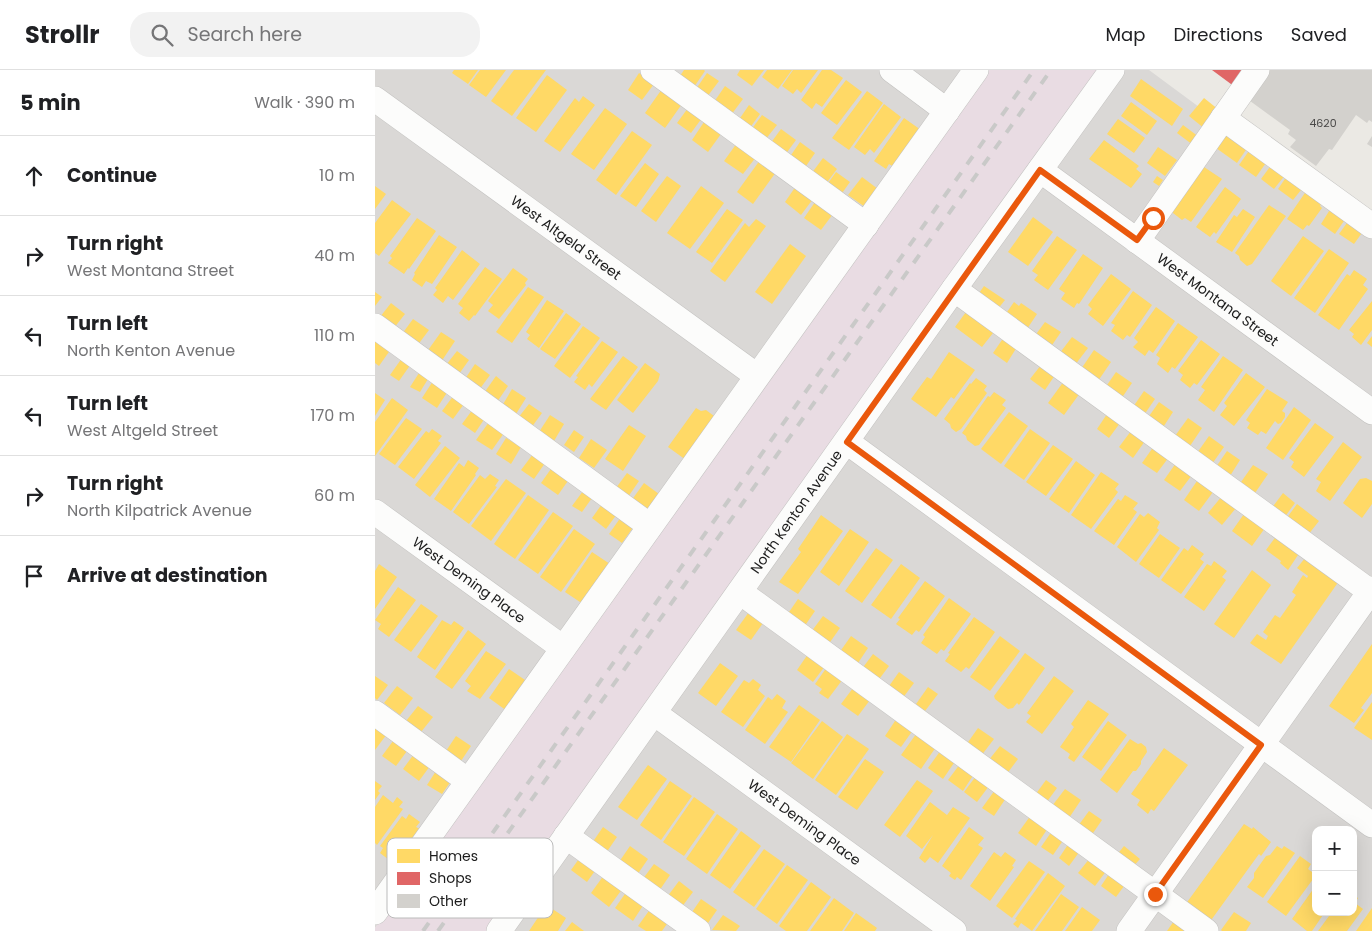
<!DOCTYPE html>
<html lang="en">
<head>
<meta charset="utf-8">
<style>
  :root { --surface:#fff; --page:#f2f2f2; --text:#202124; --muted:#757577; --line:#e0e0e0 }
  body { margin:0; font-family:Poppins,sans-serif; background:var(--page); color:var(--text) }
  .controls { position:absolute; right:15px; bottom:15px; display:grid; overflow:hidden; border-radius:10px; box-shadow:0 5px 20px #0002 }
  .controls button { width:45px; height:45px; display:grid; place-items:center; padding:0; border:0; border-bottom:1px solid var(--line); background:var(--surface); color:var(--text); font:25px sans-serif }
  .stop { position:absolute; width:15px; height:15px; margin:-11px; border:4px solid #ea580c; border-radius:50%; background:#fff }
  .stop.end { background:#ea580c; border-color:#fff; box-shadow:0 1px 5px #0008 }
  .list { margin:0; padding:0; list-style:none }
  h2 { display:flex; justify-content:space-between; align-items:center; height:65px; margin:0; padding:0 20px; font-size:21px }
  h2 small { font-size:16px; font-weight:400; color:var(--muted) }
  .list li { display:grid; grid-template-columns:32px 1fr auto; gap:15px; align-items:center; box-sizing:border-box; height:80px; padding:0 20px; border-top:1px solid var(--line) }
  .list b { display:block; font-size:19px; white-space:nowrap }
  .list p { margin:0; font-size:16px; white-space:nowrap; color:var(--muted) }
  .list em { font-size:16px; font-style:normal; color:var(--muted) }
  .icon { flex:none; width:28px; height:28px; fill:none; stroke:currentColor; stroke-width:2; stroke-linecap:round; stroke-linejoin:round }
  .map { position:relative; flex:none; width:997px; height:861px; overflow:hidden }
  header { display:flex; align-items:center; gap:30px; box-sizing:border-box; height:70px; padding:0 25px; background:var(--surface); border-bottom:1px solid var(--line) }
  header strong { font-size:24px }
  nav { display:flex; gap:28px; margin-inline-start:auto; font-size:18px }
  .search { width:350px; height:45px; background:var(--page); display:flex; align-items:center; gap:12px; box-sizing:border-box; padding:0 18px; border-radius:20px; color:var(--muted); font-size:19px }
  main { display:flex }
  aside { flex:1; background:var(--surface) }
  .map>svg:first-child { display:block }
  .residential { fill:#dad8d6; fill-rule:evenodd }
  .industrial { fill:#e9dce3 }
  .homes { fill:#ffd966 }
  .shops { fill:#e06666 }
  .building { fill:#d3d1cd }
  .lines { fill:none; stroke-linecap:round; stroke-linejoin:round }
  .minor-casing { stroke:#c3c2c0; stroke-width:26 }
  .minor { stroke:#fcfcfb; stroke-width:25 }
  .rail { stroke:#c9c9c8; stroke-width:4; stroke-dasharray:10 10; stroke-linecap:butt }
  .route { stroke:#ea580c; stroke-width:6 }
  .labels { text-anchor:middle; stroke-width:5; stroke-linejoin:round; paint-order:stroke }
  .number-label { font-size:11px; fill:#4a4948 }
  .street-label { font-size:14px; fill:#1c1c1c; stroke:#fff }
  .key { fill:#fff; stroke:#bbb; stroke-width:1 }
  .key-label { font-size:14px; fill:#1c1c1c }
</style>
</head>
<body>
<header>
<strong>Strollr</strong>
<div class="search"><svg class="icon" aria-label="search" viewBox="0 0 24 24"><circle cx="10" cy="10" r="6"/><path d="M15 15l6 6"/></svg>Search here</div>
<nav><a>Map</a><a>Directions</a><a>Saved</a></nav>
</header>
<main>
<aside>
<h2>5 min<small>Walk · 390 m</small></h2>
<ul class="list">
<li><svg class="icon" aria-label="ahead" viewBox="0 0 24 24"><path d="M12 20V5M6 11l6-6 6 6"/></svg><div><b>Continue</b></div><em>10 m</em></li>
<li><svg class="icon" aria-label="right" viewBox="0 0 24 24"><path d="M7 20v-9h11M14 6l5 5-5 5"/></svg><div><b>Turn right</b><p>West Montana Street</p></div><em>40 m</em></li>
<li><svg class="icon" aria-label="left" viewBox="0 0 24 24"><path d="M17 20v-9H6M10 6l-5 5 5 5"/></svg><div><b>Turn left</b><p>North Kenton Avenue</p></div><em>110 m</em></li>
<li><svg class="icon" aria-label="left" viewBox="0 0 24 24"><path d="M17 20v-9H6M10 6l-5 5 5 5"/></svg><div><b>Turn left</b><p>West Altgeld Street</p></div><em>170 m</em></li>
<li><svg class="icon" aria-label="right" viewBox="0 0 24 24"><path d="M7 20v-9h11M14 6l5 5-5 5"/></svg><div><b>Turn right</b><p>North Kilpatrick Avenue</p></div><em>60 m</em></li>
<li><svg class="icon" aria-label="arrive" viewBox="0 0 24 24"><path d="M6 21V4h12l-3 4 3 4H6"/></svg><div><b>Arrive at destination</b></div></li>
</ul>
</aside>
<div class="map">
<svg width="997" height="861" viewBox="0 0 997 861">
  <rect width="100%" height="100%" fill="#ebe9e4"/>
  <g class="residential">
    <path d="M0 0H612L0 858Z"/>
    <path d="M728 0H774L997 165V861H113ZM941 760H978V842H941Z"/>
  </g>
  <path class="industrial" d="M612 0H728L113 861H0V858Z"/>
  <g class="homes">
    <path d="M79 0H103L93 14 77 3Z"/>
    <path d="M105 0H131L111 27 94 15Z"/>
    <path d="M139 0H171L137 46 116 31Z"/>
    <path d="M309 0H329L330 1 319 17 305 6Z"/>
    <path d="M365 0H389L377 16 362 5Z"/>
    <path d="M392 0H417L403 19 387 7Z"/>
    <path d="M418 0H443L426 23 422 19 418 24 407 16Z"/>
    <path d="M447 0H456L468 8 447 37 441 33 437 39 426 30Z"/>
    <path d="M264 3 279 14 267 30 253 20Z"/>
    <path d="M332 3 344 11 332 27 321 19Z"/>
    <path d="M172 5 192 20 161 62 141 48Z"/>
    <path d="M766 9 808 39 797 56 755 26Z"/>
    <path d="M471 10 487 22 462 55 446 43Z"/>
    <path d="M350 16 368 29 356 45 339 32Z"/>
    <path d="M287 19 307 34 290 58 270 43Z"/>
    <path d="M492 21 508 33 474 80 457 68Z"/>
    <path d="M208 26 220 35 185 82 169 71 200 28 204 32Z"/>
    <path d="M829 28 844 40 830 59 814 46Z"/>
    <path d="M756 32 782 51 772 65 746 46Z"/>
    <path d="M509 34 526 47 499 83 495 79 490 85 479 77Z"/>
    <path d="M374 35 385 44 374 59 363 51Z"/>
    <path d="M230 38 252 54 219 100 196 84Z"/>
    <path d="M313 38 327 48 316 63 302 53Z"/>
    <path d="M387 45 402 55 390 70 376 60Z"/>
    <path d="M529 48 546 60 519 97 514 94 511 99 499 91Z"/>
    <path d="M743 49 770 68 759 83 732 64Z"/>
    <path d="M329 52 346 64 333 82 317 70Z"/>
    <path d="M808 55 824 67 818 75 802 63Z"/>
    <path d="M406 59 421 70 410 85 395 74Z"/>
    <path d="M257 61 277 75 241 125 221 110Z"/>
    <path d="M852 62 873 77 862 93 841 78Z"/>
    <path d="M729 70 764 96 761 99 767 104 756 118 714 89Z"/>
    <path d="M425 72 440 83 429 99 414 88Z"/>
    <path d="M362 73 381 87 368 104 349 91Z"/>
    <path d="M783 77 802 90 790 106 772 93Z"/>
    <path d="M876 78 893 90 881 107 864 95Z"/>
    <path d="M448 88 462 99 450 115 436 104Z"/>
    <path d="M385 90 401 102 378 134 362 122Z"/>
    <path d="M270 93 284 104 261 137 245 126Z"/>
    <path d="M897 94 911 104 899 119 886 109Z"/>
    <path d="M826 95 847 109 816 152 810 148 807 150 798 143 797 138Z"/>
    <path d="M461 102 475 112 465 126 451 116Z"/>
    <path d="M914 103 930 115 918 130 903 119Z"/>
    <path d="M292 106 306 116 281 152 266 141Z"/>
    <path d="M782 106 788 110 784 116 778 112Z"/>
    <path d="M487 107 503 119 490 137 473 125Z"/>
    <path d="M0 116 11 124 0 139Z"/>
    <path d="M326 116 349 133 315 179 292 163Z"/>
    <path d="M421 116 438 129 426 145 410 132Z"/>
    <path d="M850 117 866 129 841 164 839 162 835 167 821 157Z"/>
    <path d="M934 117 950 129 945 136 947 138 934 156 932 155 928 160 912 149Z"/>
    <path d="M17 130 36 144 4 186 0 183V153Z"/>
    <path d="M440 132 458 144 446 160 429 148Z"/>
    <path d="M894 135 911 146 877 194 872 196 865 190 864 186 860 183Z"/>
    <path d="M956 138 971 148 960 164 946 154Z"/>
    <path d="M352 139 368 150 337 193 321 182Z"/>
    <path d="M868 139 880 147 857 182 841 172 859 145 862 147Z"/>
    <path d="M658 147 678 162 653 196 633 182Z"/>
    <path d="M42 148 61 161 34 199 33 198 29 204 13 193 17 188 15 186Z"/>
    <path d="M381 149 391 156 350 212 335 201 370 153 374 157Z"/>
    <path d="M974 150 989 160 979 174 964 164Z"/>
    <path d="M64 165 82 177 57 214 51 211 47 217 37 210 40 204 39 203Z"/>
    <path d="M682 166 702 180 673 220 659 210 663 205 657 201Z"/>
    <path d="M928 166 949 181 916 226 896 211Z"/>
    <path d="M415 174 431 186 397 234 380 222Z"/>
    <path d="M954 179 974 193 940 243 919 228Z"/>
    <path d="M87 180 105 194 78 230 73 226 68 233 58 225 62 220 60 218Z"/>
    <path d="M708 184 728 198 704 234 702 233 699 238 686 229 690 223 684 219Z"/>
    <path d="M110 197 127 209 100 246 99 245 94 251 84 243 88 238 83 234Z"/>
    <path d="M138 198 153 209 150 213 151 215 124 249 113 241 118 235 113 231Z"/>
    <path d="M979 200 992 209 988 215 993 219 964 260 943 245 972 204 975 206Z"/>
    <path d="M736 204 756 219 728 256 713 244 717 239 713 235Z"/>
    <path d="M609 216 630 230 622 240 602 226Z"/>
    <path d="M153 217 169 227 137 273 121 262Z"/>
    <path d="M758 221 777 235 755 267 752 265 748 270 736 261 740 255 736 253Z"/>
    <path d="M0 222 7 227 0 236Z"/>
    <path d="M172 230 189 241 164 278 152 269 155 265 151 262Z"/>
    <path d="M997 231V260L986 275 977 267 979 264 974 260Z"/>
    <path d="M639 232 644 236 646 233 662 244 652 259 637 247 638 246 632 242Z"/>
    <path d="M16 233 30 244 19 258 5 247Z"/>
    <path d="M781 237 800 251 778 283 774 280 770 286 758 277 763 272 759 268Z"/>
    <path d="M591 242 618 263 607 277 580 257Z"/>
    <path d="M191 243 206 254 180 289 165 279Z"/>
    <path d="M38 249 54 260 42 276 27 264Z"/>
    <path d="M670 252 686 262 675 278 659 267Z"/>
    <path d="M803 253 823 267 800 299 797 297 793 303 782 294 785 288 781 285Z"/>
    <path d="M208 256 225 268 195 308 179 296Z"/>
    <path d="M66 262 80 271 66 292 51 283Z"/>
    <path d="M997 266V277L992 273Z"/>
    <path d="M629 267 642 277 632 293 618 283Z"/>
    <path d="M697 267 713 278 700 295 684 284Z"/>
    <path d="M2 270 16 279 4 296 0 293V272Z"/>
    <path d="M826 270 845 284 822 315 819 313 815 318 805 310 808 305 803 301Z"/>
    <path d="M227 271 243 282 217 317 214 314 210 320 199 312 203 307 201 306Z"/>
    <path d="M719 280 736 292 723 311 706 299Z"/>
    <path d="M82 281 94 290 84 304 71 295Z"/>
    <path d="M574 282 600 300 579 329 576 327 561 347 536 329 552 307 556 309Z"/>
    <path d="M248 286 263 297 231 340 215 329Z"/>
    <path d="M848 286 868 300 839 342 823 330 830 320 826 317Z"/>
    <path d="M27 288 36 294 24 311 15 305Z"/>
    <path d="M270 293 285 304 283 311 258 343 242 330Z"/>
    <path d="M100 294 115 305 104 320 90 309Z"/>
    <path d="M666 295 680 305 670 320 655 309Z"/>
    <path d="M741 302 757 313 746 329 730 318Z"/>
    <path d="M44 303 53 309 45 322 35 317Z"/>
    <path d="M871 303 890 317 859 356 845 345 852 336 849 333Z"/>
    <path d="M121 306 133 316 122 332 109 323Z"/>
    <path d="M601 308 612 316 609 320 612 323 586 359 581 362 576 358 575 354 569 349 595 313 596 314Z"/>
    <path d="M58 311 73 321 62 338 47 328Z"/>
    <path d="M689 311 705 323 689 345 673 333Z"/>
    <path d="M137 319 151 328 141 344 127 336Z"/>
    <path d="M892 319 913 332 907 341 910 343V347L906 353 903 354 900 351 891 364 886 361 883 365 872 358 875 353 871 350Z"/>
    <path d="M769 321 780 329 769 345 758 337Z"/>
    <path d="M619 322 631 330 627 335 631 338 604 375 600 376 592 370 591 366 587 363 613 326 615 327Z"/>
    <path d="M0 323 10 330 0 346Z"/>
    <path d="M79 325 89 334 78 349 67 341Z"/>
    <path d="M17 328 33 340 0 386V352Z"/>
    <path d="M784 332 798 342 787 359 772 349Z"/>
    <path d="M154 334 167 343 156 358 143 348Z"/>
    <path d="M919 337 936 350 908 390 891 378Z"/>
    <path d="M321 338 326 341 331 340 339 346 311 390 293 377Z"/>
    <path d="M98 339 110 348 100 363 87 354Z"/>
    <path d="M634 342 653 356 626 394 606 379Z"/>
    <path d="M732 344 745 353 734 368 722 359Z"/>
    <path d="M175 345 189 354 179 371 164 362Z"/>
    <path d="M31 348 47 359 20 395 4 384Z"/>
    <path d="M813 348 827 358 815 376 800 366Z"/>
    <path d="M114 352 129 363 117 380 101 370Z"/>
    <path d="M940 353 959 367 929 407 916 397 919 392 914 388Z"/>
    <path d="M254 355 271 366 248 401 230 389Z"/>
    <path d="M57 359 67 366 63 371 66 373 39 409 23 397 51 361 54 363Z"/>
    <path d="M655 359 675 373 649 410 629 396Z"/>
    <path d="M199 360 209 367 199 382 189 375Z"/>
    <path d="M756 361 770 371 758 388 744 377Z"/>
    <path d="M834 366 849 377 837 394 822 383Z"/>
    <path d="M131 368 146 377 136 394 121 384Z"/>
    <path d="M216 369 232 380 219 398 204 388Z"/>
    <path d="M968 372 987 387 955 431 941 421 946 412 941 409Z"/>
    <path d="M678 375 698 389 671 426 651 412Z"/>
    <path d="M70 376 85 388 55 427 40 415Z"/>
    <path d="M779 376 794 387 782 403 767 393Z"/>
    <path d="M852 381 865 390 855 406 841 397Z"/>
    <path d="M158 384 170 393 159 409 146 400Z"/>
    <path d="M93 390 104 398 100 404 101 405 76 441 59 429 84 393 89 397Z"/>
    <path d="M701 391 720 405 694 443 674 429Z"/>
    <path d="M801 393 817 405 805 421 789 410Z"/>
    <path d="M878 395 893 404 880 423 866 412Z"/>
    <path d="M178 396 195 408 183 425 166 413Z"/>
    <path d="M726 402 744 414 740 419 743 422 716 459 696 445Z"/>
    <path d="M252 403 264 411 253 427 241 418Z"/>
    <path d="M115 404 124 410 120 416 122 417 94 454 78 442 105 405 110 409Z"/>
    <path d="M991 408 997 411V434L987 448 968 433 985 409Z"/>
    <path d="M131 409 151 423 116 471 96 456Z"/>
    <path d="M822 411 838 422 824 441 809 430Z"/>
    <path d="M269 413 284 424 271 441 256 431Z"/>
    <path d="M208 421 217 428 207 442 197 436Z"/>
    <path d="M908 423 920 433 909 448 896 439Z"/>
    <path d="M153 425 174 440 140 489 119 474Z"/>
    <path d="M750 425 763 433 758 439 762 442 739 475 719 461 743 429 746 431Z"/>
    <path d="M847 426 861 438 847 455 833 443Z"/>
    <path d="M227 434 242 444 231 459 217 448Z"/>
    <path d="M922 434 944 451 933 465 911 449Z"/>
    <path d="M178 442 198 456 163 504 143 490Z"/>
    <path d="M773 443 785 452 782 458 784 460 761 492 742 477 765 444 769 447Z"/>
    <path d="M869 444 890 458 877 476 857 461Z"/>
    <path d="M446 445 468 461 423 524 404 512 426 482 423 479Z"/>
    <path d="M246 447 259 456 247 473 234 464Z"/>
    <path d="M199 459 220 474 186 522 165 507Z"/>
    <path d="M475 459 494 472 464 516 445 502Z"/>
    <path d="M785 464 805 478 784 508 764 494Z"/>
    <path d="M902 465 925 482 913 500 905 493 906 491 891 480Z"/>
    <path d="M817 475 829 484 825 489 829 492 806 524 786 510 809 478 813 481Z"/>
    <path d="M501 478 518 490 487 533 470 521Z"/>
    <path d="M217 482 235 494 208 534 190 522Z"/>
    <path d="M930 488 964 511 906 594 875 573 882 564 891 570 893 566 888 562 900 545 905 548 921 525 917 522 928 505 932 508 933 506 922 498Z"/>
    <path d="M839 491 852 501 847 507 851 510 829 541 809 527 832 494 836 496Z"/>
    <path d="M4 494 22 507 0 539V501Z"/>
    <path d="M526 494 545 508 516 549 496 535Z"/>
    <path d="M877 500 896 515 859 568 839 554Z"/>
    <path d="M550 511 570 526 544 562 541 560 537 565 521 554 525 549 523 548Z"/>
    <path d="M23 517 41 530 14 567 3 559 6 554 0 550Z"/>
    <path d="M574 528 596 544 569 581 566 579 562 584 546 573 550 567 548 565Z"/>
    <path d="M423 529 440 541 429 557 412 545Z"/>
    <path d="M46 534 63 546 36 582 19 570Z"/>
    <path d="M374 542 388 553 376 570 361 560Z"/>
    <path d="M448 546 465 558 453 575 436 562Z"/>
    <path d="M599 547 620 562 594 599 591 597 586 602 570 591 575 584 573 583Z"/>
    <path d="M67 550 76 555 79 551 89 558 60 600 42 587Z"/>
    <path d="M93 560 111 574 77 619 60 607Z"/>
    <path d="M476 566 493 578 481 596 464 583Z"/>
    <path d="M625 566 645 581 615 621 595 607Z"/>
    <path d="M997 574V623L986 638 989 640 979 653 954 636Z"/>
    <path d="M111 581 131 594 105 629 92 621 96 616 90 611Z"/>
    <path d="M650 583 670 598 644 635 642 633 638 638 633 639 620 629 619 626Z"/>
    <path d="M433 584 450 596 438 612 422 600Z"/>
    <path d="M498 584 514 596 502 612 486 600Z"/>
    <path d="M345 593 363 606 341 636 323 623Z"/>
    <path d="M452 597 468 609 453 629 444 623 447 619 440 614Z"/>
    <path d="M134 599 153 612 132 641 114 628Z"/>
    <path d="M524 602 539 613 527 629 512 619Z"/>
    <path d="M0 606 13 615 2 630 0 628Z"/>
    <path d="M679 606 699 621 667 664 651 652 656 646 652 643Z"/>
    <path d="M378 609 386 615 383 620 390 626 368 657 346 642 369 610 374 613Z"/>
    <path d="M22 616 38 628 25 645 9 633Z"/>
    <path d="M553 617 563 624 550 641 541 634Z"/>
    <path d="M478 618 495 630 483 646 466 634Z"/>
    <path d="M402 624 411 631 407 638 413 642 390 674 370 660 393 627 397 630Z"/>
    <path d="M713 630 734 644 699 692 693 688 695 684 685 677 699 657 696 654Z"/>
    <path d="M997 632V670L979 658Z"/>
    <path d="M424 635 445 650 416 692 394 677Z"/>
    <path d="M43 636 58 647 46 662 31 651Z"/>
    <path d="M522 648 538 660 526 677 510 666Z"/>
    <path d="M447 651 468 667 438 709 416 693Z"/>
    <path d="M733 651 752 665 726 701 707 687Z"/>
    <path d="M0 655 12 664 0 680Z"/>
    <path d="M603 658 619 669 606 686 591 675Z"/>
    <path d="M544 660 563 674 546 699 526 685Z"/>
    <path d="M472 664 494 679 461 725 440 710Z"/>
    <path d="M81 666 96 676 86 691 71 681Z"/>
    <path d="M755 669 763 674 766 673 771 677 772 682 766 691V694L761 701H758L742 723 725 710Z"/>
    <path d="M18 671 32 681 21 696 7 686Z"/>
    <path d="M625 676 643 689 631 705 613 691Z"/>
    <path d="M789 678 813 695 779 741 776 739 773 744 762 735 765 730 756 724Z"/>
    <path d="M566 680 581 690 568 709 553 698Z"/>
    <path d="M39 684 55 696 44 711 28 699Z"/>
    <path d="M490 689 509 702 482 740 463 727Z"/>
    <path d="M585 694 599 704 588 721 573 710Z"/>
    <path d="M273 695 292 709 262 750 243 737Z"/>
    <path d="M61 701 76 711 67 724 52 715Z"/>
    <path d="M601 706 614 716 602 732 589 722Z"/>
    <path d="M542 710 558 721 525 767 509 755Z"/>
    <path d="M671 710 682 718 671 733 660 725Z"/>
    <path d="M0 711 7 716 3 721 5 723 0 730Z"/>
    <path d="M295 711 317 726 286 770 265 755Z"/>
    <path d="M690 719 706 730 694 748 677 736Z"/>
    <path d="M620 720 631 728 619 746 607 738Z"/>
    <path d="M8 725 18 733 22 727 28 732 24 737 28 739 2 775 0 773V737Z"/>
    <path d="M319 727 340 742 309 786 288 772Z"/>
    <path d="M555 732 572 745 578 737 595 748 563 793 555 787 550 793 544 788 558 765 547 779 531 766Z"/>
    <path d="M714 741 727 750 716 766 703 756Z"/>
    <path d="M34 744 45 752 41 757 47 760 26 790 23 788 18 793 5 783 8 778 5 776 27 746 31 749Z"/>
    <path d="M342 744 363 759 332 804 311 789Z"/>
    <path d="M656 745 673 758 661 776 643 763Z"/>
    <path d="M869 754 877 759 878 757 896 772 886 786 884 784 834 853 810 835Z"/>
    <path d="M228 757 242 767 231 783 217 773Z"/>
    <path d="M594 757 609 768 603 775 608 778 586 810 582 807 580 810 574 806 576 803 567 796Z"/>
    <path d="M366 761 386 776 355 819 335 805Z"/>
    <path d="M677 761 689 769 678 785 666 777Z"/>
    <path d="M694 773 705 781 694 796 684 788Z"/>
    <path d="M255 776 273 789 262 805 244 792Z"/>
    <path d="M749 776 765 789 756 799 741 786Z"/>
    <path d="M902 776 907 779 909 776 920 783 888 828 872 817 879 808V803L891 786 895 785Z"/>
    <path d="M389 779 410 794 379 837 358 822Z"/>
    <path d="M619 782 626 787 630 782 641 790 637 796 639 797 615 831 595 816Z"/>
    <path d="M206 786 222 798 212 812 196 800Z"/>
    <path d="M925 786 936 794 933 799 941 805 911 846 892 832Z"/>
    <path d="M715 788 732 800 720 816 703 803Z"/>
    <path d="M654 791 670 802 637 848 621 836Z"/>
    <path d="M279 794 295 805 284 821 267 810Z"/>
    <path d="M412 795 433 810 402 854 381 839Z"/>
    <path d="M736 801 752 812 741 827 726 816Z"/>
    <path d="M673 803 690 816 657 861 646 853 643 858 638 854 642 850 640 849Z"/>
    <path d="M229 805 248 818 234 837 216 823Z"/>
    <path d="M304 811 318 822 306 838 292 827Z"/>
    <path d="M436 812 456 827 432 861H411L404 856Z"/>
    <path d="M941 815V842H950L937 861H932L917 849Z"/>
    <path d="M252 821 269 834 258 851 240 838Z"/>
    <path d="M686 824 704 837 687 861H660Z"/>
    <path d="M978 825 983 828 980 833 988 839 972 861H943L957 842H978Z"/>
    <path d="M459 828 479 843 467 861H435Z"/>
    <path d="M326 829 342 840 331 856 315 845Z"/>
    <path d="M173 836 191 848 183 861H154L168 840 170 841Z"/>
    <path d="M707 837 725 850 717 861H690Z"/>
    <path d="M276 838 294 851 287 861H271L263 856Z"/>
    <path d="M997 838V861H981Z"/>
    <path d="M859 842 876 853 871 861H847L846 860Z"/>
    <path d="M481 843 502 858 500 861H469Z"/>
    <path d="M348 845 365 856 361 861 337 860Z"/>
    <path d="M801 848 817 861H792Z"/>
    <path d="M197 852 209 861H190Z"/>
  </g>
  <path class="shops" d="M837 0H873L860 17Z"/>
  <g class="building">
    <path d="M891 0H997V52L994 50 992 53 981 45 957 80 954 79 941 96 915 77 921 70 913 64 915 60 871 28Z"/>
    <path d="M997 66V77L992 74Z"/>
  </g>
  <g class="lines">
    <g class="minor-casing">
      <g id="minor">
        <path d="M278 0 491 155"/>
        <path d="M517 0 572 41"/>
        <path id="s1" d="M0 29 382 306"/>
        <path d="M848 48 997 156"/>
        <path id="s2" d="M665 100 997 342"/>
        <path d="M762 171 882 0"/>
        <path d="M579 219 997 523"/>
        <path d="M0 256 275 456"/>
        <path d="M472 372 997 755"/>
        <path id="s3" d="M0 442 188 578"/>
        <path d="M365 522 831 861"/>
        <path d="M0 643 93 711"/>
        <path id="s4" d="M279 643 579 861"/>
        <path d="M191 766 323 861"/>
        <path d="M0 842 601 0"/>
        <path id="s5" d="M124 861 579 219 737 0"/>
        <path d="M754 861 997 519"/>
      </g>
    </g>
    <use href="#minor" class="minor"/>
    <g class="rail">
      <path d="M48 861 659 0"/>
      <path d="M63 861 676 0"/>
    </g>
  </g>
  <g class="lines">
    <path class="route" d="M778 148 762 170 665 100 472 372 886 675 780 824"/>
  </g>
  <g class="labels">
    <g class="number-label">
      <text x="948" y="57">4620</text>
    </g>
    <g class="street-label">
      <text dy="5" stroke="none"><textPath href="#s1" startOffset="236">West Altgeld Street</textPath></text>
      <text dy="5" stroke="none"><textPath href="#s2" startOffset="220">West Montana Street</textPath></text>
      <text dy="5" stroke="none"><textPath href="#s5" startOffset="514">North Kenton Avenue</textPath></text>
      <text dy="5" stroke="none"><textPath href="#s3" startOffset="116">West Deming Place</textPath></text>
      <text dy="5" stroke="none"><textPath href="#s4" startOffset="186">West Deming Place</textPath></text>
    </g>
  </g>
  <rect x="12" y="768" width="166" height="80" rx="8" class="key"/>
  <rect x="22" y="779" width="23" height="14" fill="#ffd966"/>
  <rect x="22" y="802" width="23" height="13" fill="#e06666"/>
  <rect x="22" y="824" width="23" height="14" fill="#d3d1cd"/>
  <g class="key-label">
    <text x="54" y="791">Homes</text>
    <text x="54" y="813">Shops</text>
    <text x="54" y="836">Other</text>
  </g>
</svg>
<div class="controls">
<button>+</button>
<button>−</button>
</div>
<div class="stop" style="left:778px;top:148px"></div>
<div class="stop end" style="left:780px;top:824px"></div>
</div>
</main>
</body>
</html>
